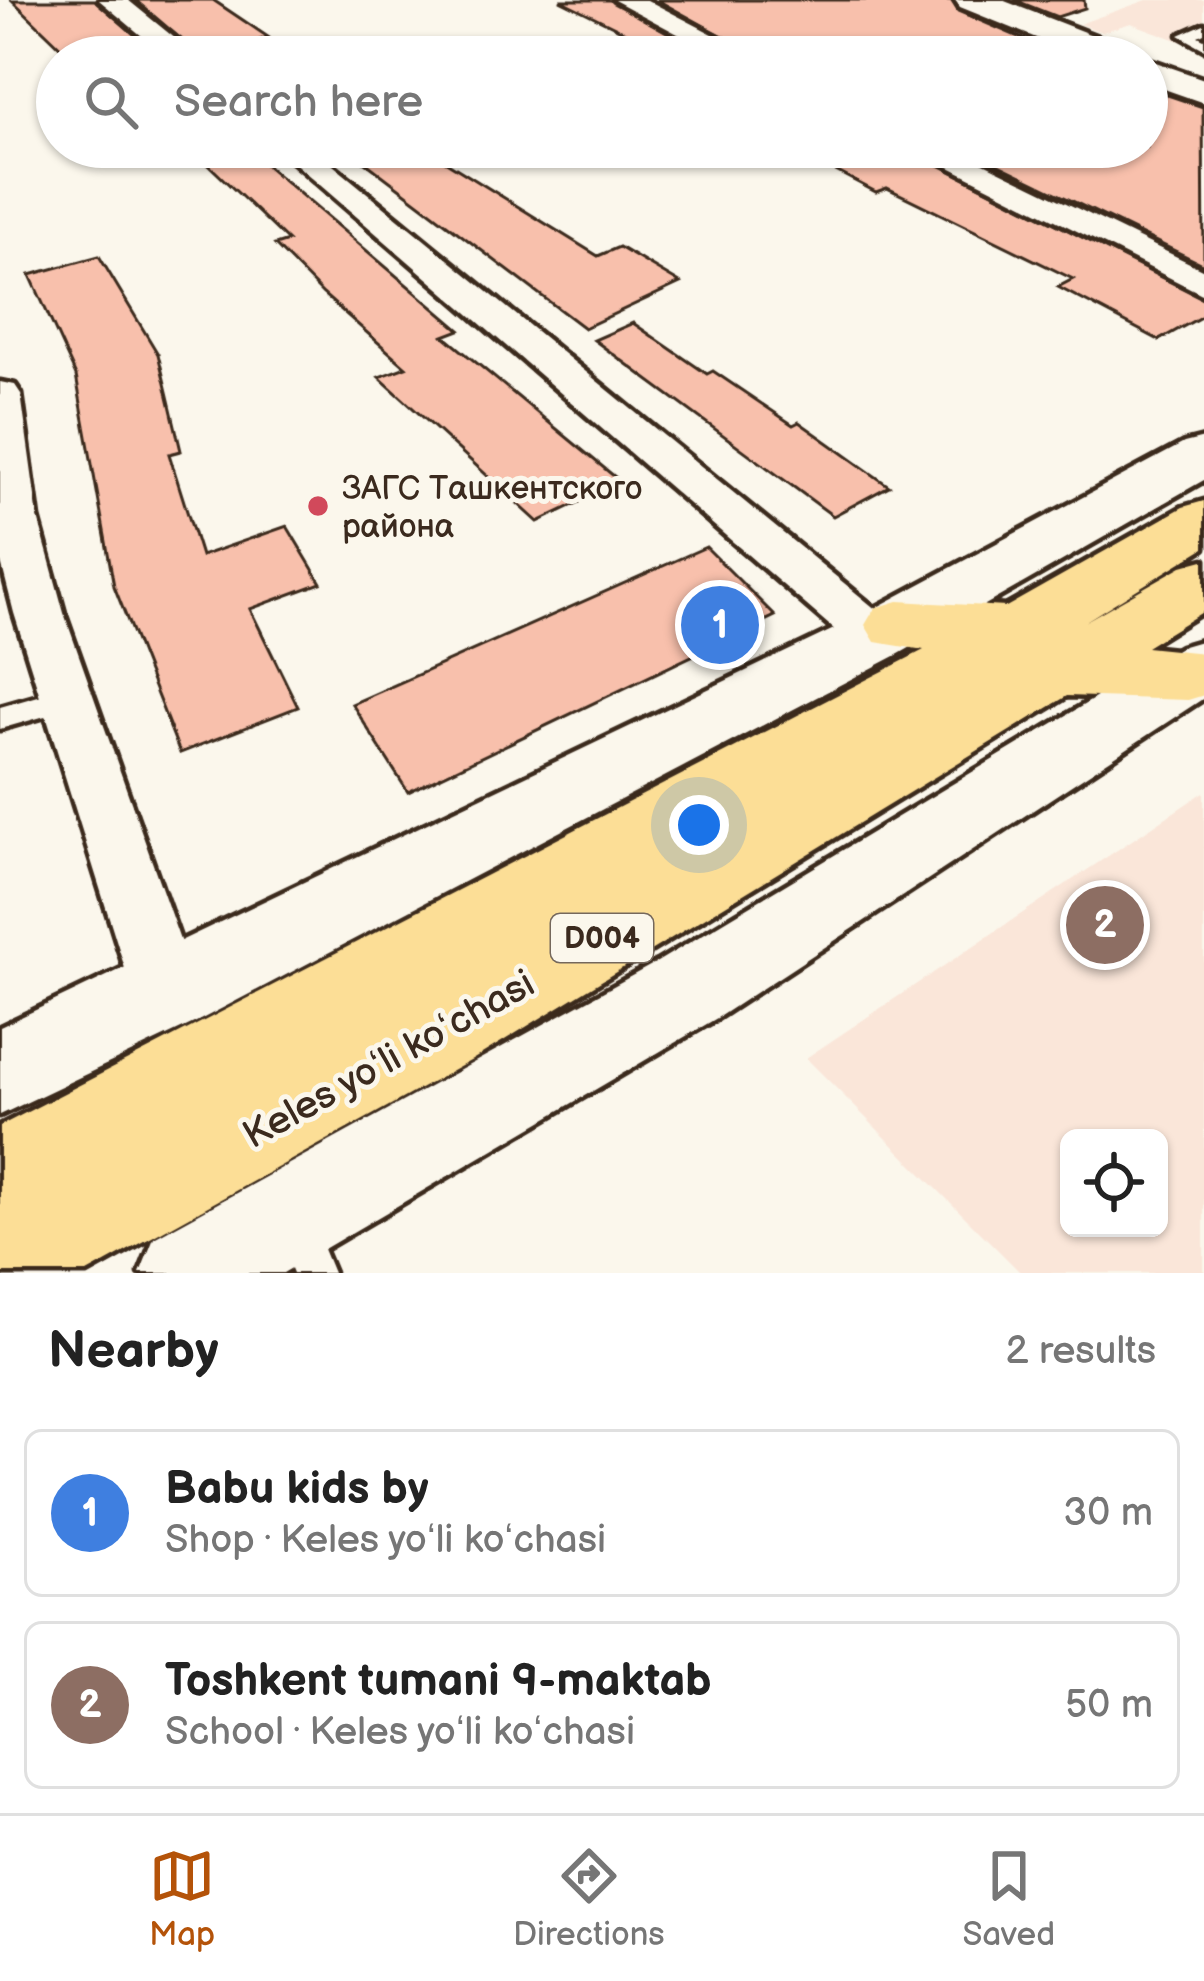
<!DOCTYPE html>
<html lang="en">
<head>
<meta charset="utf-8">
<style>
  :root { --surface:#fff; --page:#f6f6f6; --text:#222; --muted:#767676; --line:#e0e0e0; --accent:#b45309 }
  body { margin:0; font-family:"Balsamiq Sans",sans-serif; background:var(--page); color:var(--text) }
  .controls { position:absolute; right:36px; bottom:36px; display:grid; overflow:hidden; border-radius:18px; box-shadow:0 3px 9px #0004 }
  .controls button { width:108px; height:108px; display:grid; place-items:center; padding:0; border:0; border-bottom:3px solid var(--line); background:var(--surface); color:var(--text); font:60px sans-serif }
  .you { position:absolute; left:699px; top:825px; width:42px; height:42px; margin:-30px; border:9px solid #fff; border-radius:50%; background:#1a73e8; box-shadow:0 0 0 18px #1a73e833 }
  .badge { display:grid; place-items:center; width:78px; height:78px; border-radius:50%; background:var(--accent); color:#fff; font-size:39px; font-weight:700 }
  .pin { position:absolute; translate:-50% -50%; border:6px solid #fff; box-shadow:0 3px 12px #0006 }
  .list { margin:0; padding:0; list-style:none }
  h2 { display:flex; justify-content:space-between; align-items:center; height:156px; margin:0; padding:0 48px; font-size:51px }
  h2 small { font-size:39px; font-weight:400; color:var(--muted) }
  .list li { display:grid; grid-template-columns:78px 1fr auto; gap:36px; align-items:center; box-sizing:border-box; height:168px; margin:0 24px 24px; padding:0 24px; border:3px solid var(--line); border-radius:18px }
  .list b { display:block; font-size:45px; white-space:nowrap }
  .list p { margin:0; font-size:39px; white-space:nowrap; color:var(--muted) }
  .list em { font-size:39px; font-style:normal; color:var(--muted) }
  .icon { flex:none; width:66px; height:66px; fill:none; stroke:currentColor; stroke-width:2; stroke-linecap:round; stroke-linejoin:round }
  .map { position:relative; flex:none; width:1204px; height:1273px; overflow:hidden }
  .search { position:absolute; background:var(--surface); box-shadow:0 3px 9px #0004; left:36px; right:36px; top:36px; height:132px; display:flex; align-items:center; gap:30px; box-sizing:border-box; padding:0 42px; border-radius:66px; color:var(--muted); font-size:45px }
  .sheet { height:540px; background:var(--surface) }
  nav { display:flex; justify-content:space-around; align-items:center; box-sizing:border-box; height:168px; border-top:3px solid var(--line); background:var(--surface); font-size:33px; color:var(--muted) }
  nav a { display:grid; justify-items:center; gap:6px }
  nav .on { color:var(--accent) }
  .map>svg:first-child { display:block }
  .built { fill:#fae6d9; fill-rule:evenodd }
  .building { fill:#f8c0ac; stroke:#3b2a1e; stroke-width:3 }
  .lines { fill:none; stroke-linecap:round; stroke-linejoin:round }
  .service-casing { stroke:#3b2a1e; stroke-width:9 }
  .minor-casing { stroke:#3b2a1e; stroke-width:9 }
  .tertiary-casing { stroke:#3b2a1e; stroke-width:9 }
  .primary-casing { stroke:#3b2a1e; stroke-width:9 }
  .service { fill:#fbf7ec; fill-rule:evenodd }
  .minor { fill:#fbf7ec; fill-rule:evenodd }
  .tertiary { fill:#fbf7ec; fill-rule:evenodd }
  .primary { fill:#fcde96; fill-rule:evenodd }
  .poi-dot { fill:#d1495b; stroke:#fbf7ec; stroke-width:4.5 }
  .labels { text-anchor:middle; stroke-width:10; stroke-linejoin:round; paint-order:stroke }
  .shield { fill:#fbf7ec; stroke:#75685c; stroke-width:3 }
  .shield-label { font-size:30px; font-weight:bold; fill:#3b2a1e }
  .poi-label { font-size:33px; fill:#3b2a1e; stroke:#fbf7ec; text-anchor:start }
  .near-street-label { font-size:39px; fill:#3b2a1e; stroke:#fbf7ec }
</style>
</head>
<body>
<div class="map">
<svg width="1204" height="1273" viewBox="0 0 1204 1273">
  <rect width="100%" height="100%" fill="#fbf7ec"/>
  <filter id="ink" filterUnits="userSpaceOnUse"><feTurbulence type="fractalNoise" baseFrequency=".00833" numOctaves="2"/><feDisplacementMap in="SourceGraphic" scale="24" xChannelSelector="R" yChannelSelector="G"/><feConvolveMatrix kernelMatrix="1 2 1 2 8 2 1 2 1" color-interpolation-filters="sRGB"/></filter>
  <g filter="url(#ink)">
    <g class="built">
      <path d="M1147 0H1204V50L1131 23 1102 32 1079 24Z"/>
      <path d="M1204 792V1273H1021L806 1058ZM1069 1138H1159V1228H1069Z"/>
    </g>
    <g class="building">
      <path d="M12 0H95L160 57H71Z"/>
      <path d="M135 0H213L268 37 260 40 285 57H202Z"/>
      <path d="M560 0H610L711 57H676Z"/>
      <path d="M657 0H951L958 11 1056 53 1055 57H761Z"/>
      <path d="M1014 0H1084L1085 8 1057 17Z"/>
      <path d="M1147 88 1203 107 1204 265 972 152 985 147H1147Z"/>
      <path d="M190 147H245L460 330 444 336 621 482 538 522 379 377 406 367 323 294 275 245 288 241Z"/>
      <path d="M345 147H422L598 256 619 247 680 283 584 328Z"/>
      <path d="M790 147H904L1204 299V315L1159 340 1058 287 1073 279 887 188 876 192Z"/>
      <path d="M99 256 158 354 181 451 169 454 201 556 287 526 321 583 250 609 298 707 180 753 114 586 76 376 30 275Z"/>
      <path d="M633 323 707 374 713 371 793 425 799 422 889 486 833 516 594 340Z"/>
      <path d="M706 547 775 616 408 792 352 704Z"/>
    </g>
    <g class="lines">
      <g class="service-casing">
        <g id="service">
          <path d="M1204 24V33L1198 36 1204 39V49L1179 35Z"/>
          <path d="M63 689 73 692 77 700 73 708 0 729V707Z"/>
          <path d="M294 1207 308 1213 333 1273H293L274 1227 280 1213Z"/>
        </g>
      </g>
      <g class="minor-casing">
        <g id="minor">
          <path d="M99 0H128L198 57H167Z"/>
          <path d="M614 0H647L757 57H721Z"/>
          <path d="M276 147H311L894 624 902 637 894 650 876 656 858 650Z"/>
          <path d="M910 147H951L1204 270V295Z"/>
          <path d="M0 382 15 385 21 394 38 518 64 613 199 994 189 1016 166 1024 143 1016 133 994 14 613 0 558Z"/>
        </g>
      </g>
      <g class="tertiary-casing">
        <g id="tertiary">
          <path d="M955 0H1002L1128 49 1133 57H1083L960 7Z"/>
          <path d="M1147 59 1204 79V103L1147 83Z"/>
          <path d="M1204 438V480L899 654 196 1022 0 1115V1027L853 620 1184 443Z"/>
          <path d="M1204 640V698L717 1018 283 1273H140L154 1238 657 962 1180 647Z"/>
        </g>
      </g>
      <g class="primary-casing">
        <path id="primary" d="M1204 501V548L1084 622 1182 566 1204 560V611L1146 647 1204 653V695L1188 700 1067 696 472 1060 87 1273H0V1126L924 650 875 642 865 625 875 608 898 601 1006 607 1183 507Z"/>
      </g>
      <use href="#service" class="service"/>
      <use href="#minor" class="minor"/>
      <use href="#tertiary" class="tertiary"/>
      <use href="#primary" class="primary"/>
    </g>
  </g>
  <circle class="poi-dot" cx="318" cy="506" r="12"/>
  <g class="labels">
    <rect class="shield" x="551" y="914" width="102" height="48" rx="9"/>
    <g class="shield-label">
      <text x="602" y="948">D004</text>
    </g>
    <g class="poi-label">
      <text x="342" y="499">ЗАГС Ташкентского<tspan x="342" dy="38">района</tspan></text>
    </g>
    <g class="near-street-label">
      <text transform="translate(388 1058) rotate(-29)" y="14">Keles yoʻli koʻchasi</text>
    </g>
  </g>
</svg>
<div class="controls">
<button><svg class="icon" aria-label="locate" viewBox="0 0 24 24"><circle cx="12" cy="12" r="6"/><path d="M12 2v4M12 18v4M2 12h4M18 12h4"/></svg></button>
</div>
<div class="you"></div>
<div class="pin badge" style="left:720px;top:625px;background:#3f7fe0">1</div>
<div class="pin badge" style="left:1105px;top:925px;background:#8d6e63">2</div>
<div class="search"><svg class="icon" aria-label="search" viewBox="0 0 24 24"><circle cx="10" cy="10" r="6"/><path d="M15 15l6 6"/></svg>Search here</div>
</div>
<section class="sheet">
<h2>Nearby<small>2 results</small></h2>
<ul class="list">
<li><span class="badge" style="background:#3f7fe0">1</span><div><b>Babu kids by</b><p>Shop · Keles yoʻli koʻchasi</p></div><em>30 m</em></li>
<li><span class="badge" style="background:#8d6e63">2</span><div><b>Toshkent tumani 9-maktab</b><p>School · Keles yoʻli koʻchasi</p></div><em>50 m</em></li>
</ul>
</section>
<nav>
<a class="on"><svg class="icon" aria-label="map" viewBox="0 0 24 24"><path d="M3 6l6-2 6 2 6-2v14l-6 2-6-2-6 2zM9 4v14M15 6v14"/></svg>Map</a>
<a><svg class="icon" aria-label="directions" viewBox="0 0 24 24"><path d="M12 3l9 9-9 9-9-9zM9 14v-3h6M13 9l2 2-2 2"/></svg>Directions</a>
<a><svg class="icon" aria-label="saved" viewBox="0 0 24 24"><path d="M7 4h10v16l-5-4-5 4z"/></svg>Saved</a>
</nav>
</body>
</html>
